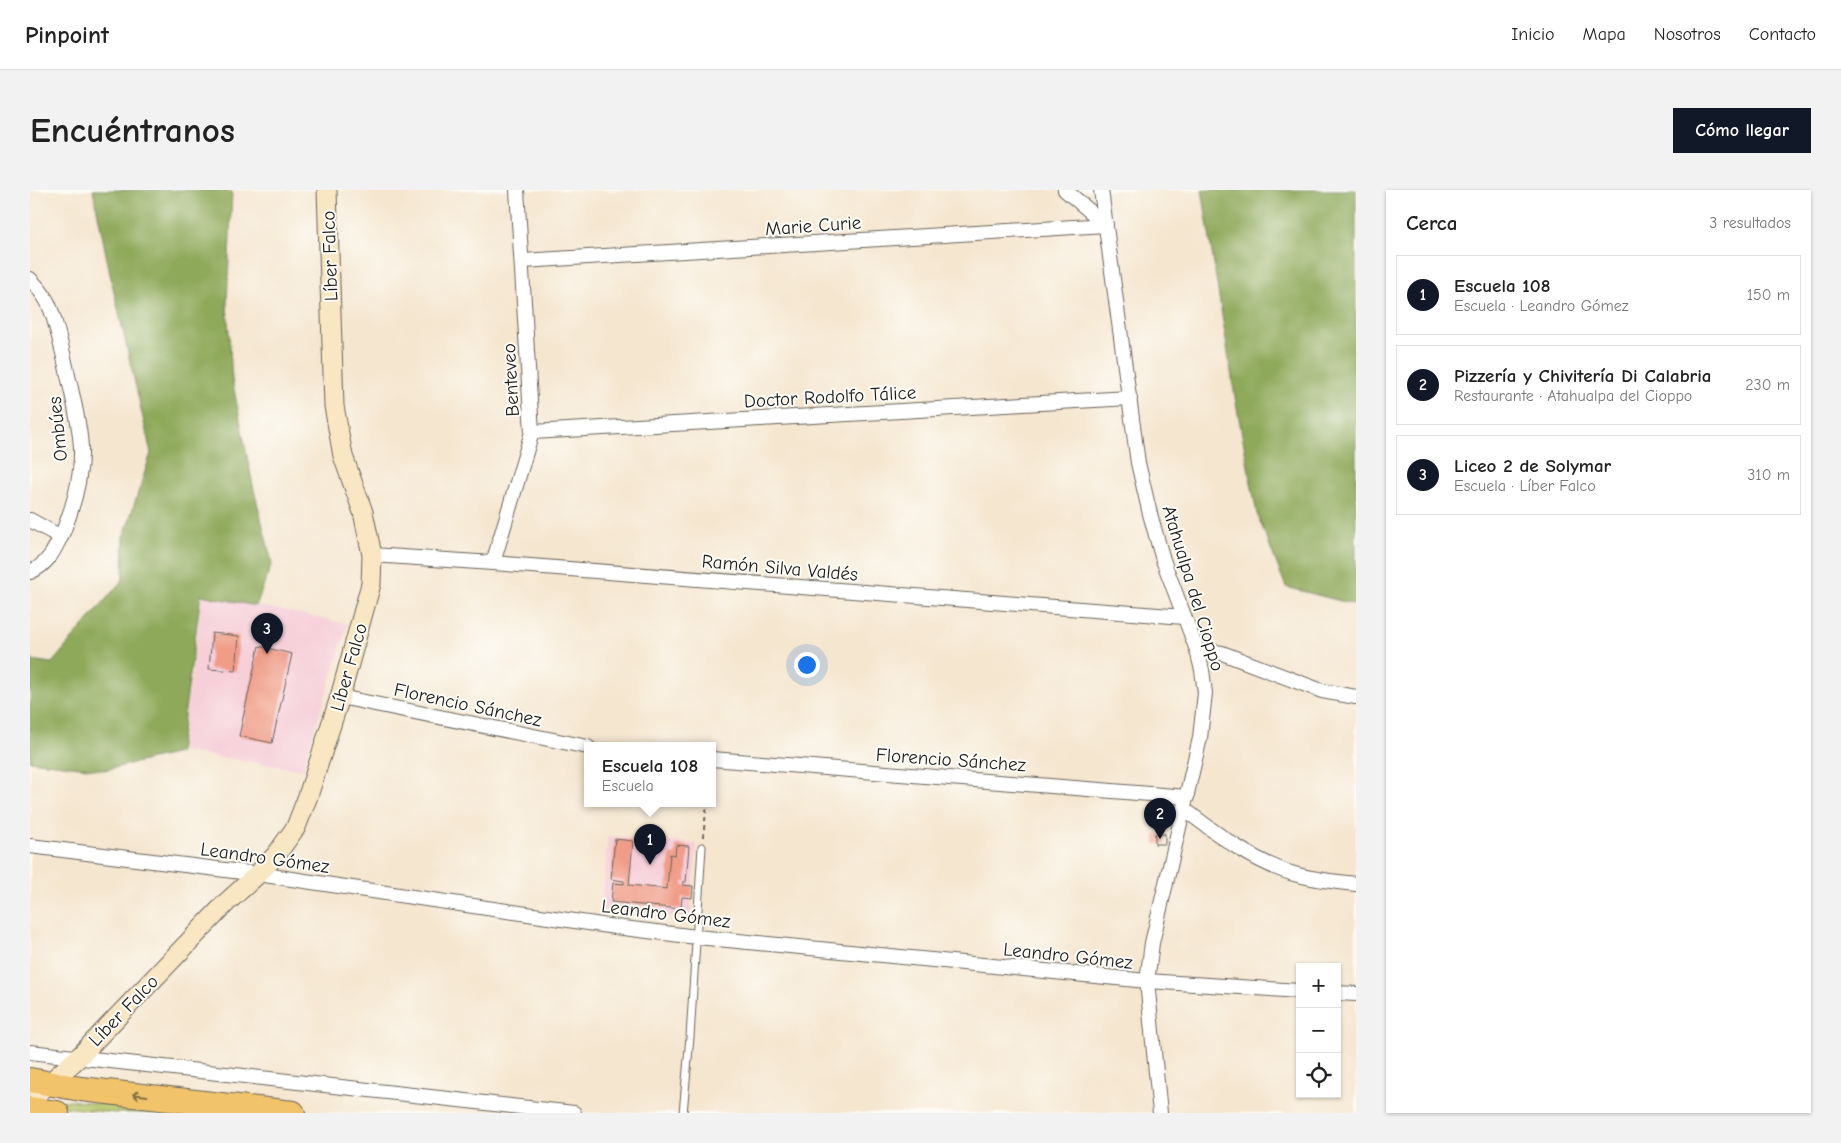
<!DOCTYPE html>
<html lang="es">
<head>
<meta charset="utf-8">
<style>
  :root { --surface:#fff; --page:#f2f2f2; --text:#222; --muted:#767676; --line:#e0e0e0; --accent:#111827 }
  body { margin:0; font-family:"Comic Neue",sans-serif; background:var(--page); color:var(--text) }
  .controls { position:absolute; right:15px; bottom:15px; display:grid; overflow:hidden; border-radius:0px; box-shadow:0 1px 4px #0004 }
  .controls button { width:45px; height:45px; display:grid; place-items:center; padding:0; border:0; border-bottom:1px solid var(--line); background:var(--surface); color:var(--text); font:25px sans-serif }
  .you { position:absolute; left:776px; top:474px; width:18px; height:18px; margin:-12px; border:4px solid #fff; border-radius:50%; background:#1a73e8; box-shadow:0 0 0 8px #1a73e833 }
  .badge { display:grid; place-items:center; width:32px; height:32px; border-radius:50%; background:var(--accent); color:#fff; font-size:16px; font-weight:700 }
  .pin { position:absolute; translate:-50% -41px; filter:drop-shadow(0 1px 2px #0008) }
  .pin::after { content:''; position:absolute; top:26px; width:18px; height:15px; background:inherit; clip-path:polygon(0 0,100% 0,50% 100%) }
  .popup { position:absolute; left:554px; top:552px; width:132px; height:65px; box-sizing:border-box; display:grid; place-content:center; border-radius:0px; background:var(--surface); filter:drop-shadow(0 1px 4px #0005); font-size:16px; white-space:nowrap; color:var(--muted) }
  .popup b { font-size:19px; color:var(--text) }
  .popup::after { content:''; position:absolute; left:50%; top:100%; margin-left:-10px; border:10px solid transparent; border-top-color:var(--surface) }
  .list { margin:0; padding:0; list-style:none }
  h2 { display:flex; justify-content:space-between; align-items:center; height:65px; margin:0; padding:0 20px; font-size:21px }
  h2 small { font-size:16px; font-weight:400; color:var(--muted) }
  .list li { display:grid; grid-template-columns:32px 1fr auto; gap:15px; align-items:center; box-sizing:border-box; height:80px; margin:0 10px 10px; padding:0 10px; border:1px solid var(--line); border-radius:0px }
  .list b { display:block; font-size:19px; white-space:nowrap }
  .list p { margin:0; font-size:16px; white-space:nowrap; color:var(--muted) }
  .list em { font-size:16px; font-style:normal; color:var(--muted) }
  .icon { flex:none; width:28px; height:28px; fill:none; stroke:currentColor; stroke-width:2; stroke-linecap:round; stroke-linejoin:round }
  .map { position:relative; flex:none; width:1326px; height:923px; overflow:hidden; border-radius:0px }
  header { display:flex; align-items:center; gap:30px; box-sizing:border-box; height:70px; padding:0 25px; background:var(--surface); border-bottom:1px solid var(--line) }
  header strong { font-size:24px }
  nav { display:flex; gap:28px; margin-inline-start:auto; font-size:18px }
  .intro { display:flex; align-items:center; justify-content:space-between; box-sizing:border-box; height:120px; padding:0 30px }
  h1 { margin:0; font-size:35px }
  .button { padding:12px 22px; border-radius:0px; background:var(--accent); color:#fff; font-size:18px; font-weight:700 }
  main { display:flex; gap:30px; padding:0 30px }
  aside { flex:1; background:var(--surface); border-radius:0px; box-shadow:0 1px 4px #0004 }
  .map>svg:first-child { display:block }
  .built { fill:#f6cfd9 }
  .green { fill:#b3c365; stroke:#687040 }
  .forest { fill:#8ea95a; stroke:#55623b }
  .building { fill:#f09c87 }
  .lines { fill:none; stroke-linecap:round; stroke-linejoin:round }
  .lane-casing { stroke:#68635b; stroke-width:9 }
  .street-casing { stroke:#68635b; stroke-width:16 }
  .secondary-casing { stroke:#68635b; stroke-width:21 }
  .highway-casing { stroke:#68635b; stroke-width:26 }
  .path { stroke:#68635b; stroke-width:2; stroke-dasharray:4 4; stroke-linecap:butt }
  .lane { stroke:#fff; stroke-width:7 }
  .street { stroke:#fff; stroke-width:14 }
  .secondary { stroke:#f9e7c3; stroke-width:19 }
  .highway { stroke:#f1c36a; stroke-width:24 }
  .oneway { stroke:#867043 }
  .labels { text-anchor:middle; stroke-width:4; stroke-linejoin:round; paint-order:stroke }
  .street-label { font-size:19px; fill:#1c1c1c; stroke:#fdfcf7 }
</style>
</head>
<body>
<header>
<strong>Pinpoint</strong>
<nav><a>Inicio</a><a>Mapa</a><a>Nosotros</a><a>Contacto</a></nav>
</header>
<div class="intro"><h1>Encuéntranos</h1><a class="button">Cómo llegar</a></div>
<main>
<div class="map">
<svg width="1326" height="923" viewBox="0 0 1326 923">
  <rect width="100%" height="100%" fill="#fdfcf7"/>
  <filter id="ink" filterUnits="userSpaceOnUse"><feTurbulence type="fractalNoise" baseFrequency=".02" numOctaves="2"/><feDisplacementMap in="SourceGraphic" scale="10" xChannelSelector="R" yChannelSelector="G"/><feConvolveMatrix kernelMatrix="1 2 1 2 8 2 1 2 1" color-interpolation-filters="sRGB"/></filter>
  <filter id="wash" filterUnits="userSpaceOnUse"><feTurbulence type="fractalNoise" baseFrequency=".0096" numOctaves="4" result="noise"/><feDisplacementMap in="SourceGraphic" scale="20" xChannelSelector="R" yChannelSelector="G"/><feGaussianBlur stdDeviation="1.12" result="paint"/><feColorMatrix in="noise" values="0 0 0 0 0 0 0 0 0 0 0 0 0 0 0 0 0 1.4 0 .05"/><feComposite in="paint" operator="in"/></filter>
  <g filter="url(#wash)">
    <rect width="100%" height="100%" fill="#f5e6cf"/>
    <g class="built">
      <path d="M173 404 318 434 272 580 151 561Z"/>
      <path d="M578 646 667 654 660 728 571 720Z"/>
    </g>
    <path class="green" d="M39 910 145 923H84L35 917 29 912Z"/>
    <g class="forest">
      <path d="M63 0H189L202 2 197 114 202 189 223 296 242 373 226 416 171 405 149 563 74 580 0 571V470L22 473 93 389 94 346 121 263 80 84Z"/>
      <path d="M1172 0H1326V415L1256 397 1227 324 1206 213Z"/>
    </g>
    <g id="blocks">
      <g class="building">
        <path d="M182 443 209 446 206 481 179 479Z"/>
        <path d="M229 456 262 464 242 553 209 546Z"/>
        <rect x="1125" y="644" width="10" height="10"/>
        <path d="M585 649 603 651 599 695 637 699 640 664 645 665 646 655 659 656 656 692H653V695L663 696 662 708 652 707 651 719 581 712 583 693 594 694V691L581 689Z"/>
      </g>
    </g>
  </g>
  <g filter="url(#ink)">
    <use href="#blocks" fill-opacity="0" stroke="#68635b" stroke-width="1"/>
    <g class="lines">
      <g class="lane-casing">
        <path id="lane" d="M653 923 660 847 672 657"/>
      </g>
      <g class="street-casing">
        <g id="street">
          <path d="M1035 0 1076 35"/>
          <path d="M1071 0 1108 273 1120 324 1133 370 1167 460 1172 480 1175 503 1170 548 1122 753 1117 791 1130 923"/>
          <path d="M493 71 1076 35"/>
          <path d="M0 89C9 98 17 108 21 120 29 143 34 167 39 190 44 212 50 235 51 258 52 287 44 315 33 342 25 359 18 375 0 382"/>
          <path d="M502 242 1100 208"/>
          <path d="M0 330 31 347"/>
          <path d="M342 365 463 373 1154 427"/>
          <path d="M463 373 502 242 487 0"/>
          <path d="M1167 460 1192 463 1292 501 1326 507"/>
          <path d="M310 507 558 557"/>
          <path d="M682 569 1157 607"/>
          <path d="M1154 619C1188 645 1226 674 1268 685 1287 690 1306 692 1326 694"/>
          <path d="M0 656 228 684 585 737 667 747 1117 791 1270 801"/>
          <path d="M1307 803 1326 804"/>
          <path d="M0 862 544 923"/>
        </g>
      </g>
      <g class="secondary-casing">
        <path id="secondary" d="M0 910 48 868 197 712 228 684 246 665 266 637 278 606 310 507 341 394 342 365 333 322 313 266 304 216 297 0"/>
      </g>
      <g class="highway-casing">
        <g id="highway">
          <path d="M0 890 51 899 263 923"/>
          <path d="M0 919 27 923"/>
        </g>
      </g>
      <path class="path" d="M673 647 677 614"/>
      <use href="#lane" class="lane"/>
      <use href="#street" class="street"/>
      <use href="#secondary" class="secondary"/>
      <use href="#highway" class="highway"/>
    </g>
    <defs><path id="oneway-shaft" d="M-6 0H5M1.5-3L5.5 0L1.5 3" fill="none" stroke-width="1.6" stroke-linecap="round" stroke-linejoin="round" transform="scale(1.25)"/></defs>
    <use class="oneway" href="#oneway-shaft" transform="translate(110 905) rotate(-173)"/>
  </g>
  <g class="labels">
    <g class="street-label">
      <text transform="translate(783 35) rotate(-4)" y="7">Marie Curie</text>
      <text transform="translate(299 66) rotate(-92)" y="7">Líber Falco</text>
      <text transform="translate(480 190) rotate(-93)" y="7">Benteveo</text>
      <text transform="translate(800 206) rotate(-3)" y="7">Doctor Rodolfo Tálice</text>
      <text transform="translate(27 239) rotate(-96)" y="7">Ombúes</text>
      <text transform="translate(750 377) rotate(5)" y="7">Ramón Silva Valdés</text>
      <text transform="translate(1164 398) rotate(73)" y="7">Atahualpa del Cioppo</text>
      <text transform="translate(318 477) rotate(-74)" y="7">Líber Falco</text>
      <text transform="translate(438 514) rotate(12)" y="7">Florencio Sánchez</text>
      <text transform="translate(921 569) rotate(4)" y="7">Florencio Sánchez</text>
      <text transform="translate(235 667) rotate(8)" y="7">Leandro Gómez</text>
      <text transform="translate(636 723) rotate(7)" y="7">Leandro Gómez</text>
      <text transform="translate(1038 765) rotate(6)" y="7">Leandro Gómez</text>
      <text transform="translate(93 820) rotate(-46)" y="7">Líber Falco</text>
    </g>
  </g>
</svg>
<div class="controls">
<button>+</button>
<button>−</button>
<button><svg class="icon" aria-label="locate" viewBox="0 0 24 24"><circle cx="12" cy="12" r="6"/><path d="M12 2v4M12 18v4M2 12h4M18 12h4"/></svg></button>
</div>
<div class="you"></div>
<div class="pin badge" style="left:620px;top:675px">1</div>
<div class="popup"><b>Escuela 108</b>Escuela</div>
<div class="pin badge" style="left:1130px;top:649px">2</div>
<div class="pin badge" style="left:237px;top:464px">3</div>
</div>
<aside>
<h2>Cerca<small>3 resultados</small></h2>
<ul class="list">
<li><span class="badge">1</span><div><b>Escuela 108</b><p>Escuela · Leandro Gómez</p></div><em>150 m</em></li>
<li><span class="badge">2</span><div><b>Pizzería y Chivitería Di Calabria</b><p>Restaurante · Atahualpa del Cioppo</p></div><em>230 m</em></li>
<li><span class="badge">3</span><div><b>Liceo 2 de Solymar</b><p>Escuela · Líber Falco</p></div><em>310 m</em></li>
</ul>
</aside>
</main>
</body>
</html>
